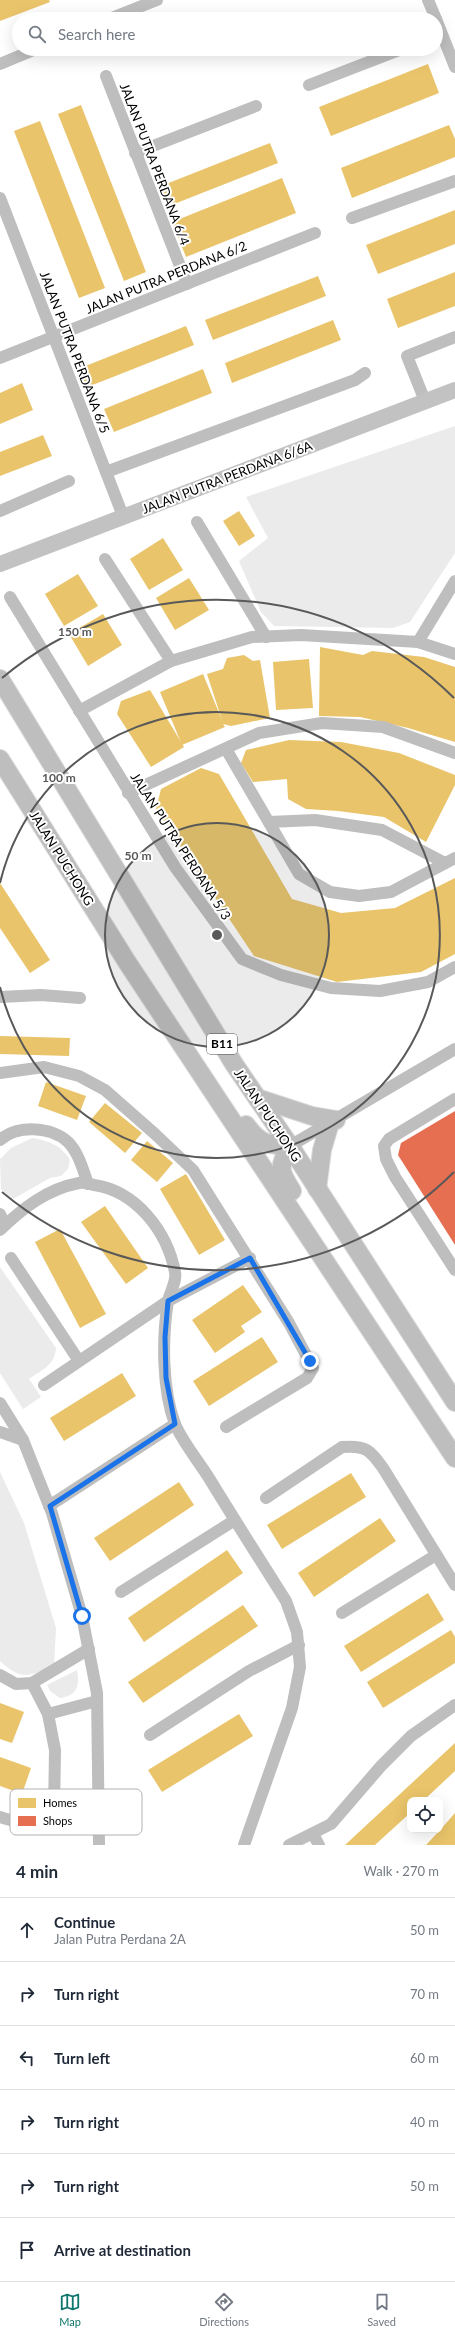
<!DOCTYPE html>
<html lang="en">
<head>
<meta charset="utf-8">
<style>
  :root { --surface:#fff; --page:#f2f2f3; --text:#1f2937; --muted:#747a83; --line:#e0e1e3; --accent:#0f766e }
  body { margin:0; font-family:Lato,sans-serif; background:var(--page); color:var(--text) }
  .controls { position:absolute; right:12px; bottom:12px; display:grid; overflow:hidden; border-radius:8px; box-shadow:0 4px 16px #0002 }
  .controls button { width:36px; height:36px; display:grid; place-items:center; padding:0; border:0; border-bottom:1px solid var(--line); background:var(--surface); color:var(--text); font:20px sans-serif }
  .stop { position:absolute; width:12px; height:12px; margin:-9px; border:3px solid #1a73e8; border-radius:50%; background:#fff }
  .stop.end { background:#1a73e8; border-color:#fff; box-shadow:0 1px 4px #0008 }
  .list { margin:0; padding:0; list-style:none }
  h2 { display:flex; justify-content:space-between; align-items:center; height:52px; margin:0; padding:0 16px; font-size:17px }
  h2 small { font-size:13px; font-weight:400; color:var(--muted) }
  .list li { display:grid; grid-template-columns:26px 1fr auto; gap:12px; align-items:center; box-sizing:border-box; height:64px; padding:0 16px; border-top:1px solid var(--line) }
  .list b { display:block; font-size:15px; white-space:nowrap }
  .list p { margin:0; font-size:13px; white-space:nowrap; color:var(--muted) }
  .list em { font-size:13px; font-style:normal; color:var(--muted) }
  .icon { flex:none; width:22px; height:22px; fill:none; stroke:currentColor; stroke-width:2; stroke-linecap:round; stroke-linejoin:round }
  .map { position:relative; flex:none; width:455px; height:1845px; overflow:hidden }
  .search { position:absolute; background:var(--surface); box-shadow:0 4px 16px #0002; left:12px; right:12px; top:12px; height:44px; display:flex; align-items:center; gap:10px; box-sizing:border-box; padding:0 14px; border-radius:22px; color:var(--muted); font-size:15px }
  .sheet { height:436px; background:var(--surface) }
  nav { display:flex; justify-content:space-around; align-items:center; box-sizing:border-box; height:56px; border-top:1px solid var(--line); background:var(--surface); font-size:11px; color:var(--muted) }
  nav a { display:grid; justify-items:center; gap:2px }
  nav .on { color:var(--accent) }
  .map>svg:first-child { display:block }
  .green { fill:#ebebeb }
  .homes { fill:#e9c46a }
  .shops { fill:#e76f51 }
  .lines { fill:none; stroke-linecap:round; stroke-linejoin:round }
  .primary-casing { stroke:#dbdbdb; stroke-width:20 }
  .street { stroke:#bebebe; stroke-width:12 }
  .secondary { stroke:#c2c2c2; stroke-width:16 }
  .primary { stroke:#bebebe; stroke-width:18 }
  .route { stroke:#1a73e8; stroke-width:5 }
  .ring { fill:none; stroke:#595959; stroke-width:2 }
  .labels { text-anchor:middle; stroke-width:4; stroke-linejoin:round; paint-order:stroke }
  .shield { fill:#fff; stroke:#4c4c4c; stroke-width:1 }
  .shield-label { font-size:12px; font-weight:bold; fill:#000 }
  .street-label { font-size:13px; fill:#000; stroke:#fff }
  .key { fill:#fff; stroke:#b2b2b2; stroke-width:1 }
  .key-label { font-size:11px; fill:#000 }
  .centre { fill:#595959; stroke:#fff; stroke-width:2 }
  .ring-label { font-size:12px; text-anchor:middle; font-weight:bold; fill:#595959; stroke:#fff; stroke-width:4; stroke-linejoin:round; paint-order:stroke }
</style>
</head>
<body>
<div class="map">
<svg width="455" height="1845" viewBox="0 0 455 1845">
  <rect width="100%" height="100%" fill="#fff"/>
  <g class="green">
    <path d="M455 426V553L410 622 393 628 274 626 261 612 239 561 268 538 246 497Z"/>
    <path d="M32 1138C49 1141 61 1145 70 1160L68 1169 61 1176 50 1178 13 1199 1 1189 0 1159 11 1148Z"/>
    <path d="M0 1267 56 1348C55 1365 42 1370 29 1379L41 1397 23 1409 0 1373Z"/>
    <path d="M0 1472 24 1523 56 1628 54 1667C27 1675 23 1682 0 1661Z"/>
    <path d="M77 1670C80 1685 77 1696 60 1698L50 1691 47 1685Z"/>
  </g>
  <g class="homes">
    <path d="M0 0H49L50 2 0 21Z"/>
    <path d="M428 64 439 93 331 136 319 107Z"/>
    <path d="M81 105 146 272 124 281 58 114Z"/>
    <path d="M40 121 105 288 79 298 14 131Z"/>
    <path d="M449 125 455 139V157L352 198 341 168Z"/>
    <path d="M270 143 278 163 169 206 161 186Z"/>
    <path d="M282 178 296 213 186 257 172 222Z"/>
    <path d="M455 210V244L378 274 366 245Z"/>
    <path d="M455 272V306L398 328 387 299Z"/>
    <path d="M318 276 326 296 213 340 205 320Z"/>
    <path d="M333 320 341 340 232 383 225 363Z"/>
    <path d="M186 326 194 345 85 388 78 369Z"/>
    <path d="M203 369 212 393 114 432 104 409Z"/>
    <path d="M22 383 33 410 0 424V393Z"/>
    <path d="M43 435 52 456 0 476V452Z"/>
    <path d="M239 511 255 536 239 546 223 521Z"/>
    <path d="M163 538 183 570 149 590 130 559Z"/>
    <path d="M78 574 98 606 64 626 45 594Z"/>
    <path d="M189 578 209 610 175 630 156 598Z"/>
    <path d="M103 614 122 645 88 666 69 634Z"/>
    <path d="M320 647 363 655 372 651 424 657 455 667V742L408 728 360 717 319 716Z"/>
    <path d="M244 655 253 661 260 660 270 718 231 726 223 724 225 727 182 745 160 692 203 674 222 720 207 674 223 669 227 658Z"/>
    <path d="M309 659 313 708 276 710 273 662Z"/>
    <path d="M150 690 184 747 151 767 117 714 121 701Z"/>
    <path d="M289 740 341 742 399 753 455 775V785L426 842 384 817 338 811 306 809 288 799 287 779 253 782 241 763 246 750Z"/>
    <path d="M201 768 219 774 292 899 341 913 395 908 455 878V954L421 972 337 982 254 956 156 809 161 789Z"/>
    <path d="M0 883 50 960 30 973 0 928Z"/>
    <path d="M0 1036 70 1038 69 1056 0 1054Z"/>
    <path d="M46 1082 86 1096 77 1120 38 1106Z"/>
    <path d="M105 1103 142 1133 125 1153 89 1122Z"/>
    <path d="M147 1141 173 1163 157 1182 131 1160Z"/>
    <path d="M186 1174 225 1240 199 1255 160 1189Z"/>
    <path d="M105 1206 148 1268 126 1284 81 1222Z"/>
    <path d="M60 1229 106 1314 80 1328 35 1242Z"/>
    <path d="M243 1285 262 1312 241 1326 245 1332 215 1353 192 1320Z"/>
    <path d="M262 1337 278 1362 209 1406 193 1381Z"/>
    <path d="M122 1373 136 1396 64 1441 50 1418Z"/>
    <path d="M351 1473 366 1497 282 1549 267 1525Z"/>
    <path d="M179 1482 194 1505 110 1561 94 1538Z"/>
    <path d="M380 1518 396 1541 314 1597 298 1573Z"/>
    <path d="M227 1550 243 1573 144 1642 128 1618Z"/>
    <path d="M428 1593 444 1620 361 1672 344 1646Z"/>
    <path d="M243 1605 258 1626 143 1703 128 1682Z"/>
    <path d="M451 1630 455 1637V1663L383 1708 367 1682Z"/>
    <path d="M0 1703 24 1712 12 1743 0 1739Z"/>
    <path d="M239 1714 253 1736 162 1792 148 1770Z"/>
    <path d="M455 1743V1771L424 1800H410V1813L375 1845H345Z"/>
    <path d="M0 1757 31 1768 22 1794 0 1786Z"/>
    <path d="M455 1813V1845H426L440 1830Z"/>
  </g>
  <path class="shops" d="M455 1111V1245L398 1155 401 1143Z"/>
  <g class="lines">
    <g class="primary-casing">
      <g id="primary">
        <path d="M0 679 234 1064 290 1146 455 1402"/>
        <path d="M0 759 127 962 455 1458"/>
        <path d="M257 1098 312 1116 336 1120"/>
        <path d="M246 1125C260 1144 267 1145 290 1146 278 1168 279 1170 292 1191"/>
        <path d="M317 1189 322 1150 330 1123"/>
      </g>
    </g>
    <g class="street">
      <path d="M428 0 436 19"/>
      <path d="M109 19 157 0"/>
      <path d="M436 19 455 67"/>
      <path d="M0 64 36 49"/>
      <path d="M106 76 187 284"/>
      <path d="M309 85 402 49"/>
      <path d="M135 153 256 106"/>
      <path d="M0 198 123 516"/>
      <path d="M352 218 455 181"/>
      <path d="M0 358 315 233"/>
      <path d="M425 401 407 356 455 337"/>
      <path d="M106 472 355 380 365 373"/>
      <path d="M0 511 69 481"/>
      <path d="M197 522 266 637"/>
      <path d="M105 559 171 661"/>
      <path d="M10 597 175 867 242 959 281 975 331 988 380 991 428 982 455 967"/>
      <path d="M418 642 455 581"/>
      <path d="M79 711 171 661 252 637 301 635 418 642 455 654"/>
      <path d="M226 749 299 874 330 892 359 896 391 892 455 858"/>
      <path d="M128 793 259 733 322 723 383 727 455 753"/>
      <path d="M269 822 315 820 382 830 445 863"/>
      <path d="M0 997 41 995 80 998"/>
      <path d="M0 1073 44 1067 79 1076 105 1090 155 1134 193 1170 289 1323 313 1368 307 1378 226 1427"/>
      <path d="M455 1099 389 1139 384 1146 386 1159 395 1177 455 1270"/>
      <path d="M0 1140C17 1125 51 1126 68 1142 79 1153 83 1170 88 1184"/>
      <path d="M290 1146 455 1049"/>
      <path d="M0 1214 5 1225"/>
      <path d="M0 1230C23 1208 47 1189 79 1183 84 1182 89 1184 94 1185 136 1191 167 1231 175 1272 177 1281 170 1292 168 1301 162 1338 162 1389 175 1424 182 1441 199 1462 209 1478 234 1519 260 1560 286 1601L297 1632 300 1667 292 1708 244 1845"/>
      <path d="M11 1258 79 1361"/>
      <path d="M44 1385 168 1301 250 1258"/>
      <path d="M0 1403 23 1440 52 1513 82 1616 97 1693 99 1845"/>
      <path d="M0 1432 23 1440"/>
      <path d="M266 1498 342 1447C366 1445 370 1450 383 1468L455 1585"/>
      <path d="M49 1506 175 1424"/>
      <path d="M121 1592 235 1520"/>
      <path d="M342 1613 436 1555"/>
      <path d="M0 1675 16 1684 32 1683 89 1649"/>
      <path d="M48 1714 97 1701"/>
      <path d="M150 1735 249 1671 299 1645"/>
      <path d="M0 1817C17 1822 43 1831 54 1814L55 1750 48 1714 32 1683"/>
      <path d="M313 1834 319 1845"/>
      <path d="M289 1845 331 1824 381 1766 411 1736 455 1705"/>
    </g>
    <path class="secondary" d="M0 564 455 390"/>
    <use href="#primary" class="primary"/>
  </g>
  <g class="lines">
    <path class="route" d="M82 1616 50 1506 175 1424 166 1378 165 1337 168 1301 250 1258 310 1361"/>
  </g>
  <circle cx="217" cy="935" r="112" fill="#595959" fill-opacity=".12"/>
  <g class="ring">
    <circle cx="217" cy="935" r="112"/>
    <path d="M0 883A223 223 0 1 1 0 987"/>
    <path d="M454 1172A335 335 0 0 1 2 1192M2 678A335 335 0 0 1 454 698"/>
  </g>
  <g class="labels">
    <rect class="shield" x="207" y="1034" width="30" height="20" rx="3"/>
    <g class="shield-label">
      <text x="222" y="1048">B11</text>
    </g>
    <g class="street-label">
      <text transform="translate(155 164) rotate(69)" y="5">JALAN PUTRA PERDANA 6/4</text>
      <text transform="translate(166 277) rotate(-22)" y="5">JALAN PUTRA PERDANA 6/2</text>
      <text transform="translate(75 352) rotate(69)" y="5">JALAN PUTRA PERDANA 6/5</text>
      <text transform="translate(227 477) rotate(-21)" y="5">JALAN PUTRA PERDANA 6/6A</text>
      <text transform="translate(181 846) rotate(57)" y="5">JALAN PUTRA PERDANA 5/3</text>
      <text transform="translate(62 858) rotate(58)" y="5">JALAN PUCHONG</text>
      <text transform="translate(268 1115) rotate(56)" y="5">JALAN PUCHONG</text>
    </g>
  </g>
  <rect x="10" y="1789" width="132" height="46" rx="6" class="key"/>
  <rect x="18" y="1798" width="18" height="10" fill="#e9c46a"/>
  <rect x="18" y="1816" width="18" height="10" fill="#e76f51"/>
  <g class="key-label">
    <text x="43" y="1807">Homes</text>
    <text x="43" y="1825">Shops</text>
  </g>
  <circle cx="217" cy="935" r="6" class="centre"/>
  <g class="ring-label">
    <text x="75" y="636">150 m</text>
    <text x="59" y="782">100 m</text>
    <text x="138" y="860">50 m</text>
  </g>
</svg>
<div class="controls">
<button><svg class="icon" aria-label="locate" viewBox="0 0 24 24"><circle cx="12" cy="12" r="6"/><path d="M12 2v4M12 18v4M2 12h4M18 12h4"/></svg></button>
</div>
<div class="stop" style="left:82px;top:1616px"></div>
<div class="stop end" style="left:310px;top:1361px"></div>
<div class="search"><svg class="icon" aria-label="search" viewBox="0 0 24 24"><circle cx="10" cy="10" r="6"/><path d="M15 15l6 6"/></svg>Search here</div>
</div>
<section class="sheet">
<h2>4 min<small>Walk · 270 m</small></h2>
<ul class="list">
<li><svg class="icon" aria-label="ahead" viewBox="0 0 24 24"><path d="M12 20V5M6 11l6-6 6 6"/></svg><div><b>Continue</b><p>Jalan Putra Perdana 2A</p></div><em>50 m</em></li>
<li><svg class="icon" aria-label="right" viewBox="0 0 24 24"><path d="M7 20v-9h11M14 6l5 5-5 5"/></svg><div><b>Turn right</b></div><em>70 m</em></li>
<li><svg class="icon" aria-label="left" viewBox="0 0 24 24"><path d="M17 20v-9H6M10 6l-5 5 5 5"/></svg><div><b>Turn left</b></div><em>60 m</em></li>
<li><svg class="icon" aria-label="right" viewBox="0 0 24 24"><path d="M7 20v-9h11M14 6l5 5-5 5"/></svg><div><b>Turn right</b></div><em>40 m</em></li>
<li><svg class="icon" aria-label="right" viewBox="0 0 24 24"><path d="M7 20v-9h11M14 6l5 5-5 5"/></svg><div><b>Turn right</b></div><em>50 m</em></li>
<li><svg class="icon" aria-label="arrive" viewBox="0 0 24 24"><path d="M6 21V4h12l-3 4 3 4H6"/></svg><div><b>Arrive at destination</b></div></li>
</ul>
</section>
<nav>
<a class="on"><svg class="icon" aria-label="map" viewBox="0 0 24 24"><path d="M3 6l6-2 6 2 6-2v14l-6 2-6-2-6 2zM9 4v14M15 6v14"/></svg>Map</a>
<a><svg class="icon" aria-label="directions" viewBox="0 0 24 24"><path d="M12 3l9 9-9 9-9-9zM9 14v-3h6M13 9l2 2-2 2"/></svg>Directions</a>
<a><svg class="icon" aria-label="saved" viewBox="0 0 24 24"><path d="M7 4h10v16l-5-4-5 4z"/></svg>Saved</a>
</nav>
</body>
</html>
